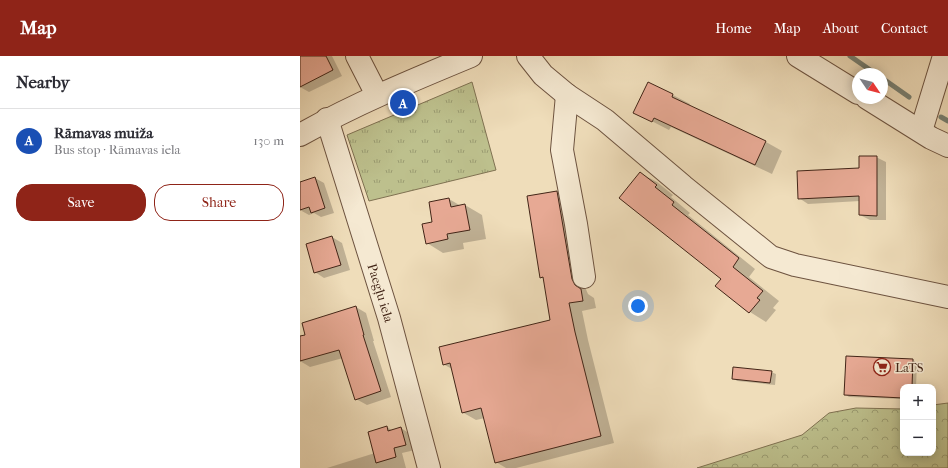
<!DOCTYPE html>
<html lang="en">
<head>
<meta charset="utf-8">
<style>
  :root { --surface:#fff; --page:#f2f2f3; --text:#2b2b33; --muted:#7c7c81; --line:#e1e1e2; --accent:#8f2418 }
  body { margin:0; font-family:"IM FELL French Canon",serif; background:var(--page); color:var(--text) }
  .controls { position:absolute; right:12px; bottom:12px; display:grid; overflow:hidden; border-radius:8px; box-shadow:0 2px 10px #0003 }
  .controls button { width:36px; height:36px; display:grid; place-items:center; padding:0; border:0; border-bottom:1px solid var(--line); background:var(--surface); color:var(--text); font:20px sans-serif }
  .compass { position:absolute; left:552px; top:12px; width:36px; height:36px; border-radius:50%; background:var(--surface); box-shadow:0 2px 10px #0003; rotate:125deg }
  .you { position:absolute; left:338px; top:250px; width:14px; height:14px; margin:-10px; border:3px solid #fff; border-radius:50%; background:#1a73e8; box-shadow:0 0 0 6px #1a73e833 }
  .badge { display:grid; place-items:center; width:26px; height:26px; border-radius:50%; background:var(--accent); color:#fff; font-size:13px; font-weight:700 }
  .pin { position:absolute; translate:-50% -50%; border:2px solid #fff; box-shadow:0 1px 4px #0006 }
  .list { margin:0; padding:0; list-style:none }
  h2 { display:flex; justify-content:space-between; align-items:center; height:52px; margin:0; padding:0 16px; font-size:17px }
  h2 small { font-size:13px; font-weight:400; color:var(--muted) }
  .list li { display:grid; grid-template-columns:26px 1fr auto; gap:12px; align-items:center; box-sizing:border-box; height:64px; padding:0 16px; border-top:1px solid var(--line) }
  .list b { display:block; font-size:15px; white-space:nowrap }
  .list p { margin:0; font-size:13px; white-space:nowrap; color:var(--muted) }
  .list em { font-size:13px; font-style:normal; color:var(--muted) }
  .actions { display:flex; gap:8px; padding:12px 16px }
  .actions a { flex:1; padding:9px 0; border:1px solid var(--accent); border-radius:16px; text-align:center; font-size:14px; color:var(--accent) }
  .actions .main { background:var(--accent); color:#fff }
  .map { position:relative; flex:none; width:648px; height:412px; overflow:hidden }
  header { display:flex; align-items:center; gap:24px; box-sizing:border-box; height:56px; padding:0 20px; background:var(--accent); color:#fff }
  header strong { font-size:19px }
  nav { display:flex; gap:22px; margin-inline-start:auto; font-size:14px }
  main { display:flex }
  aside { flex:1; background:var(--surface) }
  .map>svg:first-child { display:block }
  .forest { fill:url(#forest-crowns); stroke:#807252 }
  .park { fill:url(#park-tufts); stroke:#807252 }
  .shadow { fill:#0003 }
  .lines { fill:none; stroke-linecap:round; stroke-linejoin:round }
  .stream { stroke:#778073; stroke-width:5 }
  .building { fill:#e7a994; stroke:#422517 }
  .minor-casing { stroke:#6d5340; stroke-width:24 }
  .minor { stroke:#f5e9d2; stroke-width:22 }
  .labels { text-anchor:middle; stroke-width:3; stroke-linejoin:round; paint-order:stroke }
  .street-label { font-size:13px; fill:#422517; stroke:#f5e9d2 }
  .poi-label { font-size:13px; fill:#422517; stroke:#f5e9d2; text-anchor:start }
</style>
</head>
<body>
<header>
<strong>Map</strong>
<nav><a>Home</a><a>Map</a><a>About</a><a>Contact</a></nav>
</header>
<main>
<aside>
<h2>Nearby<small></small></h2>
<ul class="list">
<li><span class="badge" style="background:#1a4fb4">A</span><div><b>Rāmavas muiža</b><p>Bus stop · Rāmavas iela</p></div><em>130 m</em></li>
</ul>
<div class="actions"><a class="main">Save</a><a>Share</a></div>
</aside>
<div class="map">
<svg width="648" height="412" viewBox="0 0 648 412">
  <defs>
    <pattern id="forest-crowns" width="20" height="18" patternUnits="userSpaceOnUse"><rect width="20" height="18" fill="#bdc08d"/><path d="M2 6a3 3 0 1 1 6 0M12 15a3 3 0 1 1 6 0" fill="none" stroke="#9b9c72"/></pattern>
    <pattern id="park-tufts" width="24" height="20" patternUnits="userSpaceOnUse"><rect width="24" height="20" fill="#bdc08d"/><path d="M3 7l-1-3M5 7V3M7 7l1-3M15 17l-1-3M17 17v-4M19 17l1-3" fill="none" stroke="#9b9c72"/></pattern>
  </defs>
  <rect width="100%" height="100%" fill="#efddba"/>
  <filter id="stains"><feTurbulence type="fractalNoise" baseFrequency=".005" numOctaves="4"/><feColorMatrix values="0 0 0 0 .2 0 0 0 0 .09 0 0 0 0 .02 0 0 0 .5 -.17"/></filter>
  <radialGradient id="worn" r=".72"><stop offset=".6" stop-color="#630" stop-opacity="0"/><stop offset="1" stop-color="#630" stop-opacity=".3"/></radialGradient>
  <path class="forest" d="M648 347V412H397L502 379 529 357 556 352 603 353V397H633V349Z"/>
  <path class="park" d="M172 26 196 114 69 145 47 79Z"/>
  <g class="shadow">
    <path d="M0 0H32L42 20 9 36 0 31Z"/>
    <path d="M373 39 390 48 389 50 466 86 482 95 472 118 371 71 369 74 334 56Z"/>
    <path d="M576 101 586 106V164H570L560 159V145L508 148 499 142 560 113Z"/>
    <path d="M340 117 357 126 373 139 371 141 390 157 388 159 455 213 449 221 479 245 473 252 476 254 466 266 450 256 416 230 422 222Z"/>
    <path d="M15 122 24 127 34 157 21 161 14 157 9 159 0 154V127Z"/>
    <path d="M257 136 270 143 285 231 288 238 294 242 296 252 282 255 288 284 314 387 216 412H206L196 406 185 362 176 364 162 356 152 313 143 308 252 264 244 223 241 221Z"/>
    <path d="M149 143 161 150 165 149 182 159 186 183 163 187 164 193 143 197 127 187Z"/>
    <path d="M32 181 42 187 50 214 24 222 15 216Z"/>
    <path d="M56 251 66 257 74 285H73L91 341 67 349 56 343 43 302 10 311 0 305V281L7 279Z"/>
    <path d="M613 304 617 307 616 331H603V343L549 341 545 338Z"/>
    <path d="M471 316 476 318 475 329 437 325 433 322Z"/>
    <path d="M87 371 93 375 101 372 110 378 115 394 102 397 106 412H27L75 397Z"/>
  </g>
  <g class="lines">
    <g class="stream">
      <path d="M550 0 576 18"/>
      <path d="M582 22 609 41"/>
      <path d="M641 61 648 65"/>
    </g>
  </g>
  <g class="building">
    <path d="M0 0H26L33 14 0 31Z"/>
    <path d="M348 26 373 38 372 41 466 85 455 109 354 62 352 66 333 57Z"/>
    <path d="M559 100H577V160L559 159V140L498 143 497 115 559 112Z"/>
    <path d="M340 116 357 129 355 131 374 146 372 149 439 202 433 211 463 235 457 242 460 244 449 257 415 230 421 223 319 142Z"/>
    <path d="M15 121 25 152 11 157 9 151 0 154V126Z"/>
    <path d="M257 135 272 223 275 229 281 233 283 245 269 247 275 276 301 380 195 407 181 352 162 357 150 307 143 309 139 291 250 264 243 221 240 222 227 140Z"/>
    <path d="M149 142 151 151 165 148 170 174 147 178 148 183 126 188 122 168 132 166 129 146Z"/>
    <path d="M32 180 41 209 14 217 6 188Z"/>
    <path d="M56 250 64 279H63L81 335 55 344 39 294 0 305V280L5 279 2 267Z"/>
    <path d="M546 300 613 303 612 331H603V342L544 339Z"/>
    <path d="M433 311 472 315 470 327 432 323Z"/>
    <path d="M87 370 88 375 101 371 106 389 94 392 96 401 76 407 68 376Z"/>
  </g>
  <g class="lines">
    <g class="minor-casing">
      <g id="minor">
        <path d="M57 0 77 39"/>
        <path d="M228 0 243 19 267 39 305 64 383 130 471 201 495 209 648 241"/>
        <path d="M498 0 558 37"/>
        <path d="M267 39 262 94 276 168 284 221"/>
        <path d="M567 42 631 82 648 90"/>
        <path id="s1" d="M27 63 89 262 129 412"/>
        <path d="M621 75 644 0"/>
        <path d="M0 79C55 48 113 24 171 0"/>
      </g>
    </g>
    <use href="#minor" class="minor"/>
  </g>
  <defs>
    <g id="supermarket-ring" transform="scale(0.9)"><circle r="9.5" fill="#f5e9d2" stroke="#8f2418" stroke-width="1.5"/><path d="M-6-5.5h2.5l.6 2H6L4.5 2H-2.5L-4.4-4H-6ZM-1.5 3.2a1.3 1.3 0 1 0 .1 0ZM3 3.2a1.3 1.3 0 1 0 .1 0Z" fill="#8f2418"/></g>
  </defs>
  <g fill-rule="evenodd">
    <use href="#supermarket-ring" x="582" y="311"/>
  </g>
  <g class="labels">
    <g class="street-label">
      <text dy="5" stroke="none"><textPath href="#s1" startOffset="182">Paegļu iela</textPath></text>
    </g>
    <g class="poi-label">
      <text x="595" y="316">LaTS</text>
    </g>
  </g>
  <rect width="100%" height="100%" filter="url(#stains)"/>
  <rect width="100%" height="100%" fill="url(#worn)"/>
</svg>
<div class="controls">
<button>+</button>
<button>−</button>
</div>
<svg class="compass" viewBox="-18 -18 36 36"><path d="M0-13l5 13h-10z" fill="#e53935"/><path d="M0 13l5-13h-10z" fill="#7c7c81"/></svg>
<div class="you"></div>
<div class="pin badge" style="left:103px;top:47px;background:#1a4fb4">A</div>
</div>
</main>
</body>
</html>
